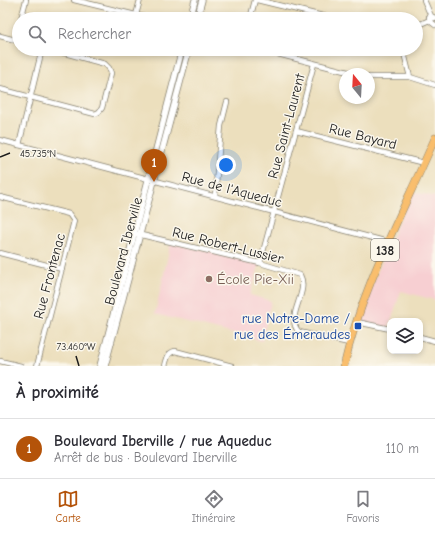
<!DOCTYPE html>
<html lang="fr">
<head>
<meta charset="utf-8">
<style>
  :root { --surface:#fff; --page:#f7f7f7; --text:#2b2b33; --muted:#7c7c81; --line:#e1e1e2; --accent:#b45309 }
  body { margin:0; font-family:"Comic Neue",sans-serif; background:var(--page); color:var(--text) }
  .controls { position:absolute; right:12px; bottom:12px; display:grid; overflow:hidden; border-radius:8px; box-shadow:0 2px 6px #0003 }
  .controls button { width:36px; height:36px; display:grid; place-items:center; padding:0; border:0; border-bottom:1px solid var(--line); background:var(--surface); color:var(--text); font:20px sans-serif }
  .compass { position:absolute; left:339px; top:68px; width:36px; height:36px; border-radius:50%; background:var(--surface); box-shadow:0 2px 6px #0003; rotate:342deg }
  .you { position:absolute; left:226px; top:165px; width:14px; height:14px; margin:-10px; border:3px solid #fff; border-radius:50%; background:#1a73e8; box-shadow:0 0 0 6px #1a73e833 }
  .badge { display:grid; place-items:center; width:26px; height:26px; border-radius:50%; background:var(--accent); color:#fff; font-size:13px; font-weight:700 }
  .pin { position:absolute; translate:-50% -33px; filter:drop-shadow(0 1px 2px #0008) }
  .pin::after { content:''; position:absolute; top:21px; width:14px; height:12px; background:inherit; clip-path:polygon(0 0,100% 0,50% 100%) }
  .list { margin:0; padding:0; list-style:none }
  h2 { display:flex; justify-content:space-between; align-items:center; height:52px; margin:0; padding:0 16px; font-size:17px }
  h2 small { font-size:13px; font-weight:400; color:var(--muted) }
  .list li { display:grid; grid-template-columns:26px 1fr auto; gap:12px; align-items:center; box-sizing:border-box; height:60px; padding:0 16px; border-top:1px solid var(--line) }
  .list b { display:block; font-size:15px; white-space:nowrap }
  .list p { margin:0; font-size:13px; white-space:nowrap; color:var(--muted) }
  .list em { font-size:13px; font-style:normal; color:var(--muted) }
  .icon { flex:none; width:22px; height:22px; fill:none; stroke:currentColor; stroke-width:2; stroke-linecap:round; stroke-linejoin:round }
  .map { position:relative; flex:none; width:435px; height:366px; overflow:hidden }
  .search { position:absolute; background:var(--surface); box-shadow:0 2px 6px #0003; left:12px; right:12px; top:12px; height:44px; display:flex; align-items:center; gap:10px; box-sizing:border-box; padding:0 14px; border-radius:22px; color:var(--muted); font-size:15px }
  .sheet { height:112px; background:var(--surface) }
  nav { display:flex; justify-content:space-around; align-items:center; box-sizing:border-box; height:56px; border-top:1px solid var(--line); background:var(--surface); font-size:11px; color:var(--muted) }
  nav a { display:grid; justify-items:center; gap:2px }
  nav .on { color:var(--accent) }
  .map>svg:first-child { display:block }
  .built { fill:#f7cfd2 }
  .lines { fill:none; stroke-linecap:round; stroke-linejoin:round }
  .minor-casing { stroke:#847e6c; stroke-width:6 }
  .tertiary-casing { stroke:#847e6c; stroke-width:7 }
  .primary-casing { stroke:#847e6c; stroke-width:8 }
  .minor { stroke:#fff; stroke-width:4.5 }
  .tertiary { stroke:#fff; stroke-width:5.5 }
  .primary { stroke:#f9be6d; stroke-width:7 }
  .ticks { fill:none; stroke:#1c1c1c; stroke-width:1.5 }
  .education-dot { fill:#8d6e63; stroke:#fbf7ec; stroke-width:1.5 }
  .transit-dot { fill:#1a4fb4; stroke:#fbf7ec; stroke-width:1.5 }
  .labels { text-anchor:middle; stroke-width:3; stroke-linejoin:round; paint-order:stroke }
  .shield { fill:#fbf7ec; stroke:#5f5e5a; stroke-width:1 }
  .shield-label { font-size:13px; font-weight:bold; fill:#1c1c1c }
  .street-label { font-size:14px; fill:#1c1c1c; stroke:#fbf7ec }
  .education-label { font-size:14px; fill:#785e54; stroke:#fbf7ec; text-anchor:start }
  .transit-label { font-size:14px; fill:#164399; stroke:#fbf7ec; text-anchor:end }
  .ticks-label { font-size:10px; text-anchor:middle; fill:#1c1c1c; stroke:#fbf7ec; stroke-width:3; stroke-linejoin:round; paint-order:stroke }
</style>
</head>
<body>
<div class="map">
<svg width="435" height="366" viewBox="0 0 435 366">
  <rect width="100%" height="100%" fill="#fbf7ec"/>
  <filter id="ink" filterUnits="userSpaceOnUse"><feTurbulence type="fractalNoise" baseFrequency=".025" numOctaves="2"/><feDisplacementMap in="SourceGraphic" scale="8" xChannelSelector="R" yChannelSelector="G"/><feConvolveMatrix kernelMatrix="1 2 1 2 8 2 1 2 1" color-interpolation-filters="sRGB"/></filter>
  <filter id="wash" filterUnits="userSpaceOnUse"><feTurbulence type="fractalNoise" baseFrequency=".012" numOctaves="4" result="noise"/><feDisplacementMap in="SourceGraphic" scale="16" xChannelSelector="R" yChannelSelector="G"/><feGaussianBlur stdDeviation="0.9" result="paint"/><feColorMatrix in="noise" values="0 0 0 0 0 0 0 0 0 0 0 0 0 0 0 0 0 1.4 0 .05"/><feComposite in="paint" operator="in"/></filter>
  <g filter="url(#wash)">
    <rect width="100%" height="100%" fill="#ecdfbd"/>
    <g class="built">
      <path d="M411 191 435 197V300L401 291 391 321H390L389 329 357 322Z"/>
      <path d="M171 242 260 263 250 295 271 301 262 341 155 314Z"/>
    </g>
  </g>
  <g filter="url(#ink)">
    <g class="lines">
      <g class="minor-casing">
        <g id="minor">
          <path d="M74 0 152 19"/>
          <path d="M257 0 335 19"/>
          <path d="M424 0 431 16 435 18"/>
          <path d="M136 15 140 0"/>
          <path d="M429 17 430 21 435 25"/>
          <path d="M21 19 26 0"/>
          <path d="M250 19 255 0"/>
          <path d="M416 26 434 18"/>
          <path d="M0 36 19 41"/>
          <path d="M16 40 19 27"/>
          <path d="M258 49 356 74"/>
          <path d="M403 49 410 77"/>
          <path d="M369 77H410L435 85"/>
          <path d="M0 89 95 114 99 112 102 108 111 73 109 68 105 64 50 49"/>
          <path d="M296 131 424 163"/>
          <path d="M0 140 388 242"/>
          <path d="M19 145 42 49"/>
          <path d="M215 196 221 126 227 102"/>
          <path d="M0 197 69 214 74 221 37 366"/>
          <path d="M137 234 260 263 300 275C310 293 284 316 299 332L349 343"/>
          <path d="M0 253 62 269"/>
          <path d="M260 263 314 64"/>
          <path d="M357 322 390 329"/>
          <path d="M420 337 435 341"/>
          <path d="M0 361 21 366"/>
          <path d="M165 366C167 359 167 353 175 351L232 366"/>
        </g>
      </g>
      <g class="tertiary-casing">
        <g id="tertiary">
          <path d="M190 19 195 0"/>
          <path d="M197 19 202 0"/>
          <path d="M100 366 182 49"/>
          <path d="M105 366 189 49"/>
        </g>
      </g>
      <g class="primary-casing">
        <path id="primary" d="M344 366C362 286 403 212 435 138"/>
      </g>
      <use href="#minor" class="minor"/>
      <use href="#tertiary" class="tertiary"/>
      <use href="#primary" class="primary"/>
    </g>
  </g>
  <path class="ticks" d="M0 157 10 153M76 356 79 366"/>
  <circle class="education-dot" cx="209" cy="279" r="4"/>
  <rect class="transit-dot" x="354" y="322" width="8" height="8" rx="2"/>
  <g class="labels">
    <rect class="shield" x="371" y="239" width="28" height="22" rx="3"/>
    <g class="shield-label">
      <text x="385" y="255">138</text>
    </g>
    <g class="street-label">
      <text transform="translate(286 126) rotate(-75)" y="5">Rue Saint-Laurent</text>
      <text transform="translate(363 136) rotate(14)" y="5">Rue Bayard</text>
      <text transform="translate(232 189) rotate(15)" y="5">Rue de l'Aqueduc</text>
      <text transform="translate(228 245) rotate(14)" y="5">Rue Robert-Lussier</text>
      <text transform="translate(123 251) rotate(-75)" y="5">Boulevard Iberville</text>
      <text transform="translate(49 276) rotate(-75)" y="5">Rue Frontenac</text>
    </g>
    <g class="education-label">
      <text x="217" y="284">École Pie-Xii</text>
    </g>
    <g class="transit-label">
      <text x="350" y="323">rue Notre-Dame /<tspan x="350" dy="16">rue des Émeraudes</tspan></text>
    </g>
  </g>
  <g class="ticks-label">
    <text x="38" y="157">45.735°N</text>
    <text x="76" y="350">73.460°W</text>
  </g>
</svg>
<div class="controls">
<button><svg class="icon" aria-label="layers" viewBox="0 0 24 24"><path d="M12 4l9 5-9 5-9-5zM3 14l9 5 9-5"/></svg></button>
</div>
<svg class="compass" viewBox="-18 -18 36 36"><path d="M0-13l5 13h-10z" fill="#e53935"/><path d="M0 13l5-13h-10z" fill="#7c7c81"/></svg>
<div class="you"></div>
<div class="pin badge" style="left:154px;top:182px">1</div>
<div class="search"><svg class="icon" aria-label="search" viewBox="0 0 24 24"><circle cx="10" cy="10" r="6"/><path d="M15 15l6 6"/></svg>Rechercher</div>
</div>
<section class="sheet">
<h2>À proximité<small></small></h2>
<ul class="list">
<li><span class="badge">1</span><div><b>Boulevard Iberville / rue Aqueduc</b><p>Arrêt de bus · Boulevard Iberville</p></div><em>110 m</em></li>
</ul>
</section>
<nav>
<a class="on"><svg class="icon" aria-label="map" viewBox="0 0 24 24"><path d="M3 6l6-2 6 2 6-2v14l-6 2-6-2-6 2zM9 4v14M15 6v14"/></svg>Carte</a>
<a><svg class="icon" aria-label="directions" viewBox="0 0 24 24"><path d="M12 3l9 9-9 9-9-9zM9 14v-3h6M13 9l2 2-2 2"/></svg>Itinéraire</a>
<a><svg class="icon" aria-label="saved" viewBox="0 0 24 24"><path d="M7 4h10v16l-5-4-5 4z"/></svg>Favoris</a>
</nav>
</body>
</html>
